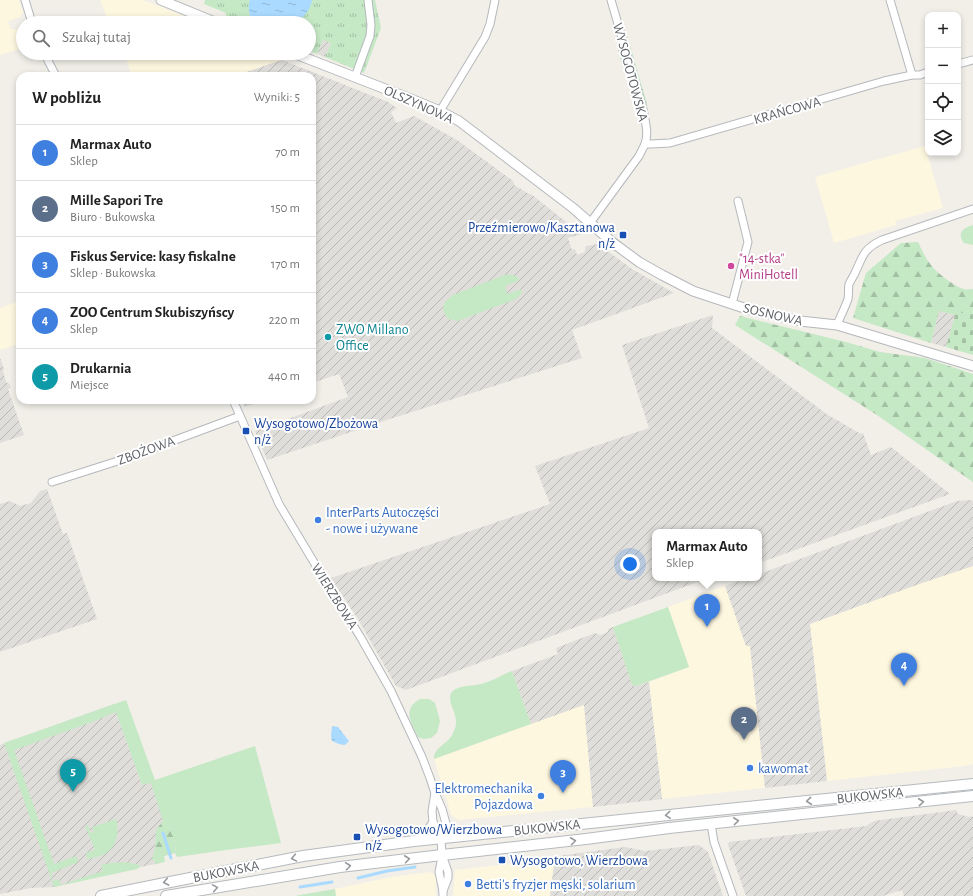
<!DOCTYPE html>
<html lang="pl">
<head>
<meta charset="utf-8">
<style>
  :root { --surface:#fff; --page:#f2f2f2; --text:#222; --muted:#767676; --line:#e0e0e0; --accent:#ea4335 }
  body { margin:0; font-family:"Alegreya Sans",sans-serif; background:var(--page); color:var(--text) }
  .controls { position:absolute; right:12px; top:12px; display:grid; overflow:hidden; border-radius:8px; box-shadow:0 2px 6px #0003 }
  .controls button { width:36px; height:36px; display:grid; place-items:center; padding:0; border:0; border-bottom:1px solid var(--line); background:var(--surface); color:var(--text); font:20px sans-serif }
  .you { position:absolute; left:630px; top:564px; width:14px; height:14px; margin:-10px; border:3px solid #fff; border-radius:50%; background:#1a73e8; box-shadow:0 0 0 6px #1a73e833 }
  .badge { display:grid; place-items:center; width:26px; height:26px; border-radius:50%; background:var(--accent); color:#fff; font-size:13px; font-weight:700 }
  .pin { position:absolute; translate:-50% -33px; filter:drop-shadow(0 1px 2px #0008) }
  .pin::after { content:''; position:absolute; top:21px; width:14px; height:12px; background:inherit; clip-path:polygon(0 0,100% 0,50% 100%) }
  .popup { position:absolute; left:652px; top:529px; width:110px; height:52px; box-sizing:border-box; display:grid; place-content:center; border-radius:8px; background:var(--surface); filter:drop-shadow(0 1px 3px #0005); font-size:13px; white-space:nowrap; color:var(--muted) }
  .popup b { font-size:15px; color:var(--text) }
  .popup::after { content:''; position:absolute; left:50%; top:100%; margin-left:-8px; border:8px solid transparent; border-top-color:var(--surface) }
  .list { margin:0; padding:0; list-style:none }
  h2 { display:flex; justify-content:space-between; align-items:center; height:52px; margin:0; padding:0 16px; font-size:17px }
  h2 small { font-size:13px; font-weight:400; color:var(--muted) }
  .list li { display:grid; grid-template-columns:26px 1fr auto; gap:12px; align-items:center; box-sizing:border-box; height:56px; padding:0 16px; border-top:1px solid var(--line) }
  .list b { display:block; font-size:15px; white-space:nowrap }
  .list p { margin:0; font-size:13px; white-space:nowrap; color:var(--muted) }
  .list em { font-size:13px; font-style:normal; color:var(--muted) }
  .icon { flex:none; width:22px; height:22px; fill:none; stroke:currentColor; stroke-width:2; stroke-linecap:round; stroke-linejoin:round }
  .map { position:relative; flex:none; width:973px; height:896px; overflow:hidden }
  .search { position:absolute; background:var(--surface); box-shadow:0 2px 6px #0003; left:16px; top:16px; width:300px; height:44px; display:flex; align-items:center; gap:10px; box-sizing:border-box; padding:0 14px; border-radius:22px; color:var(--muted); font-size:15px }
  .panel { position:absolute; background:var(--surface); box-shadow:0 2px 6px #0003; left:16px; top:72px; width:300px; height:332px; border-radius:12px }
  .map>svg:first-child { display:block }
  .commercial { fill:#fef7e0 }
  .industrial { fill:url(#industrial-furrows) }
  .grass { fill:#c5e8c5 }
  .forest { fill:url(#forest-firs) }
  .cemetery { fill:url(#cemetery-stones) }
  .park { fill:url(#park-tufts) }
  .garden { fill:url(#garden-dots) }
  .water { fill:url(#water-ripples) }
  .lines { fill:none; stroke-linecap:round; stroke-linejoin:round }
  .stream { stroke:#aadaff; stroke-width:3 }
  .minor-casing { stroke:#b5b8bc; stroke-width:9 }
  .tertiary-casing { stroke:#b5b8bc; stroke-width:11 }
  .secondary-casing { stroke:#b6babf; stroke-width:12 }
  .minor { stroke:#fff; stroke-width:7 }
  .tertiary { stroke:#fff; stroke-width:9 }
  .secondary { stroke:#fff; stroke-width:10 }
  .oneway { stroke:#979a9d }
  .transit-dot { fill:#1a4fb4; stroke:#fff; stroke-width:1.5 }
  .hotel-dot { fill:#d1479c; stroke:#fff; stroke-width:1.5 }
  .culture-dot { fill:#0f9aa8; stroke:#fff; stroke-width:1.5 }
  .shop-dot { fill:#3f7fe0; stroke:#fff; stroke-width:1.5 }
  .labels { text-anchor:middle; stroke-width:4; stroke-linejoin:round; paint-order:stroke }
  .street-label { font-size:14px; fill:#5f6368; stroke:#fff }
  .transit-label { font-size:14px; fill:#164399; stroke:#fff; text-anchor:start }
  .hotel-label { font-size:14px; fill:#b23c85; stroke:#fff; text-anchor:start }
  .culture-label { font-size:14px; fill:#0d838f; stroke:#fff; text-anchor:start }
  .shop-label { font-size:14px; fill:#366cbe; stroke:#fff; text-anchor:start }
</style>
</head>
<body>
<div class="map">
<svg width="973" height="896" viewBox="0 0 973 896">
  <defs>
    <pattern id="industrial-furrows" width="10" height="10" patternUnits="userSpaceOnUse"><rect width="10" height="10" fill="#e0deda"/><path d="M-1 1l2-2M0 10L10 0M9 11l2-2" fill="none" stroke="#b9b8b5"/></pattern>
    <pattern id="forest-firs" width="22" height="20" patternUnits="userSpaceOnUse"><rect width="22" height="20" fill="#c5e8c5"/><path d="M5 1l3.5 6h-7zM16 11l3.5 6h-7z" fill="#a3c0a4"/></pattern>
    <pattern id="cemetery-stones" width="16" height="16" patternUnits="userSpaceOnUse"><rect width="16" height="16" fill="#c5e8c5"/><path d="M2 7V4a2 2 0 0 1 4 0v3zM10 15v-3a2 2 0 0 1 4 0v3z" fill="#a3c0a4"/></pattern>
    <pattern id="park-tufts" width="24" height="20" patternUnits="userSpaceOnUse"><rect width="24" height="20" fill="#c5e8c5"/><path d="M3 7l-1-3M5 7V3M7 7l1-3M15 17l-1-3M17 17v-4M19 17l1-3" fill="none" stroke="#a3c0a4"/></pattern>
    <pattern id="garden-dots" width="8" height="8" patternUnits="userSpaceOnUse"><rect width="8" height="8" fill="#c5e8c5"/><path d="M2 2h.1M6 6h.1" fill="none" stroke="#a3c0a4" stroke-width="1.8" stroke-linecap="round"/></pattern>
    <pattern id="water-ripples" width="26" height="14" patternUnits="userSpaceOnUse"><rect width="26" height="14" fill="#aadaff"/><path d="M2 4q2-2 4 0t4 0M15 11q2-2 4 0t4 0" fill="none" stroke="#8eb4d2"/></pattern>
  </defs>
  <rect width="100%" height="100%" fill="#f1efe8"/>
  <g class="commercial">
    <path d="M0 0H19L23 12 20 17 8 21 11 29 23 30V48L0 55Z"/>
    <path d="M100 0H143L192 19 193 23H109Z"/>
    <path d="M124 53H264L282 60 235 76H132Z"/>
    <path d="M925 146 943 208 895 221 896 225 834 243 815 177Z"/>
    <path d="M20 301V343L1 350 0 347V308Z"/>
    <path d="M973 566V764L964 766 827 781 810 624 922 583Z"/>
    <path d="M725 586 746 646 750 645 765 788 662 799 649 682 689 667 668 607Z"/>
    <path d="M584 704 593 807 458 820 453 816 451 814 434 759Z"/>
    <path d="M555 857 550 896H453L455 870 544 860Z"/>
    <path d="M431 872 436 876V896H336L335 889 391 877Z"/>
  </g>
  <g class="industrial">
    <path d="M323 39 331 43 325 57 317 54Z"/>
    <path d="M282 60 388 102 397 108 391 112 396 123 414 116 457 140 513 181 514 185 529 194H531L581 234 568 238 572 250 575 249 577 255 585 252V249L586 246 598 244 632 269 674 293 572 330 582 358 390 419 267 460 255 431 348 397 339 374 312 383V76H235Z"/>
    <path d="M939 311 955 315 946 347 931 343Z"/>
    <path d="M713 315 712 328 828 415 861 434 863 433 871 455 891 447 950 494 759 563V532H655V578H708L406 690 396 686 358 619 331 578 550 504 535 466 649 428 622 345Z"/>
    <path d="M0 358 4 369 3 371 6 382 10 384 11 388 8 389 24 435 0 443Z"/>
    <path d="M242 400H265L245 407Z"/>
    <path d="M47 489 63 534 67 533 97 619 0 652V504L10 501 20 506 31 503 40 491Z"/>
    <path d="M971 500 973 501V566L922 583 810 624 827 781 765 788 750 646H746L725 586 747 578H759V574L957 501Z"/>
    <path d="M613 627 632 685 636 686 649 682 662 799 593 807 584 705 531 724 512 671 558 654 556 648 595 633 600 635 608 632V629Z"/>
    <path d="M114 704 142 785 151 782 174 853 164 856 161 863 140 867 54 887 31 888 0 894V745Z"/>
    <path d="M956 810 958 814 969 817 973 816V896H904L902 890 883 896H746L728 845 729 842 866 826 874 821Z"/>
    <path d="M699 845 708 852 723 896H550L555 857 565 855 625 847 645 851Z"/>
  </g>
  <g class="grass">
    <path d="M973 225V245L964 243C956 232 964 228 973 225Z"/>
    <path d="M507 274 516 276 520 280 505 286 507 294 522 289 521 294 516 299 458 321 448 319C440 308 442 303 453 295Z"/>
    <path d="M668 607 689 667 636 686 632 685 613 627Z"/>
    <path d="M512 671 531 724 434 759C434 746 448 745 453 733 459 722 455 715 451 704 445 684 469 687 481 684 491 682 502 675 512 671Z"/>
    <path d="M420 699H429L435 703 440 721 437 733 431 738 424 739 418 737C411 722 402 709 420 699Z"/>
    <path d="M126 700 155 780 255 746 281 843 226 850 177 857 175 853 176 845 168 822 163 821 151 783 142 785 116 712 92 722 14 750 54 864 76 856 78 860 77 863 51 873 53 881 59 879 61 885 103 871 101 865C115 862 125 861 139 865L140 867 137 869 54 887 4 743Z"/>
    <path d="M116 819C119 829 118 844 109 851 104 856 95 857 89 859H87L86 853 95 850 85 826 88 825 91 833 94 832 92 827Z"/>
    <path d="M155 848 164 856 165 862 155 864V860H152Z"/>
    <path d="M335 889 336 896H294Z"/>
  </g>
  <g class="forest">
    <path d="M918 242C922 250 925 258 931 265 936 272 955 287 964 289 966 290 970 289 973 289V310L955 315 939 311 931 343 853 318 866 273 901 243Z"/>
    <path d="M740 316 846 342 880 352 925 358 973 374V482L877 415 735 325Z"/>
    <path d="M163 821 168 822 176 845 175 853 164 856 155 848 156 830Z"/>
  </g>
  <path class="cemetery" d="M973 310V355L946 347 955 315Z"/>
  <path class="park" d="M205 0H375L381 28 364 73 325 57 331 43 323 40 317 54 309 50V23H245L225 15 226 13 204 4Z"/>
  <g class="garden">
    <path d="M627 35 647 104V110L626 36Z"/>
    <path d="M619 49 621 50 626 66 625 68H623L618 50Z"/>
  </g>
  <g class="water">
    <path d="M250 0H312C311 9 303 19 294 23 284 23 269 24 259 23 249 21 247 8 250 0Z"/>
    <path d="M332 726 338 727 349 741 345 745 339 744 332 741 331 736Z"/>
  </g>
  <g class="lines">
    <g class="stream">
      <path d="M163 833 171 858"/>
      <path d="M358 878 387 871 415 867"/>
      <path d="M300 887 332 882"/>
    </g>
    <g class="minor-casing">
      <g id="minor">
        <path d="M25 0 32 23"/>
        <path d="M890 0 912 75"/>
        <path d="M44 53 56 76"/>
        <path d="M958 64 973 60"/>
        <path d="M355 77 370 36 371 25 368 0"/>
        <path d="M440 111 485 37 490 24 495 0"/>
        <path d="M645 144H651L670 143 884 81 912 75H920L928 72"/>
        <path d="M590 223 639 156C641 152 643 148 645 144 649 133 645 121 643 109L611 0"/>
        <path d="M732 304 748 242 738 201"/>
        <path d="M837 325C840 317 845 308 848 299 849 294 848 289 849 284 851 280 853 277 855 273 863 256 863 249 882 240L973 209"/>
        <path d="M233 400 279 504 315 564 361 638 391 691 422 757 430 778 435 793 442 809 447 827 441 839"/>
        <path d="M52 482 124 459 240 416"/>
        <path d="M435 793 432 811 433 822 441 839 442 855 448 872V878L443 891"/>
        <path d="M711 824 714 842 733 896"/>
        <path d="M416 840C423 835 428 830 433 822"/>
        <path d="M442 857 439 872 443 891V896"/>
      </g>
    </g>
    <g class="tertiary-casing">
      <g id="tertiary">
        <path d="M161 0 217 23"/>
        <path d="M293 53 411 99 440 111 459 121 573 208 612 242 639 262 662 275 693 291 744 308 800 321 837 325 973 366"/>
      </g>
    </g>
    <g class="secondary-casing">
      <g id="secondary">
        <path d="M101 896 170 882 303 856 414 841 973 784"/>
        <path d="M166 896 340 867 442 855 586 839 669 828 973 796"/>
      </g>
    </g>
    <use href="#minor" class="minor"/>
    <use href="#tertiary" class="tertiary"/>
    <use href="#secondary" class="secondary"/>
  </g>
  <defs><path id="oneway-chevron" d="M-2-3.5L2.5 0L-2 3.5" fill="none" stroke-width="1.6" stroke-linecap="round" stroke-linejoin="round"/></defs>
  <g class="oneway">
    <use href="#oneway-chevron" transform="translate(809 801) rotate(174)"/>
    <use href="#oneway-chevron" transform="translate(921 802) rotate(-6)"/>
    <use href="#oneway-chevron" transform="translate(668 815) rotate(175)"/>
    <use href="#oneway-chevron" transform="translate(736 821) rotate(-6)"/>
    <use href="#oneway-chevron" transform="translate(573 841) rotate(-7)"/>
    <use href="#oneway-chevron" transform="translate(294 858) rotate(170)"/>
    <use href="#oneway-chevron" transform="translate(407 859) rotate(-7)"/>
    <use href="#oneway-chevron" transform="translate(348 866) rotate(-7)"/>
    <use href="#oneway-chevron" transform="translate(166 882) rotate(169)"/>
    <use href="#oneway-chevron" transform="translate(215 888) rotate(-10)"/>
  </g>
  <g class="transit-dot">
    <rect x="619" y="231" width="8" height="8" rx="2"/>
    <rect x="242" y="427" width="8" height="8" rx="2"/>
    <rect x="353" y="833" width="8" height="8" rx="2"/>
    <rect x="498" y="856" width="8" height="8" rx="2"/>
  </g>
  <circle class="hotel-dot" cx="731" cy="266" r="4"/>
  <circle class="culture-dot" cx="328" cy="337" r="4"/>
  <g class="shop-dot">
    <circle cx="318" cy="520" r="4"/>
    <circle cx="750" cy="768" r="4"/>
    <circle cx="541" cy="796" r="4"/>
    <circle cx="468" cy="884" r="4"/>
  </g>
  <g class="labels">
    <g class="street-label">
      <text transform="translate(631 72) rotate(75)" y="5">WYSOGOTOWSKA</text>
      <text transform="translate(419 104) rotate(24)" y="5">OLSZYNOWA</text>
      <text transform="translate(787 110) rotate(-16)" y="5">KRAŃCOWA</text>
      <text transform="translate(773 314) rotate(13)" y="5">SOSNOWA</text>
      <text transform="translate(146 450) rotate(-20)" y="5">ZBOŻOWA</text>
      <text transform="translate(335 596) rotate(58)" y="5">WIERZBOWA</text>
      <text transform="translate(870 795) rotate(-6)" y="5">BUKOWSKA</text>
      <text transform="translate(547 827) rotate(-6)" y="5">BUKOWSKA</text>
      <text transform="translate(226 871) rotate(-11)" y="5">BUKOWSKA</text>
    </g>
    <g class="transit-label">
      <text x="615" y="232" text-anchor="end">Przeźmierowo/Kasztanowa<tspan x="615" dy="16">n/ż</tspan></text>
      <text x="254" y="428">Wysogotowo/Zbożowa<tspan x="254" dy="16">n/ż</tspan></text>
      <text x="365" y="834">Wysogotowo/Wierzbowa<tspan x="365" dy="16">n/ż</tspan></text>
      <text x="510" y="865">Wysogotowo, Wierzbowa</text>
    </g>
    <g class="hotel-label">
      <text x="739" y="263">"14-stka"<tspan x="739" dy="16">MiniHotell</tspan></text>
    </g>
    <g class="culture-label">
      <text x="336" y="334">ZWO Millano<tspan x="336" dy="16">Office</tspan></text>
    </g>
    <g class="shop-label">
      <text x="326" y="517">InterParts Autoczęści<tspan x="326" dy="16">- nowe i używane</tspan></text>
      <text x="758" y="773">kawomat</text>
      <text x="533" y="793" text-anchor="end">Elektromechanika<tspan x="533" dy="16">Pojazdowa</tspan></text>
      <text x="476" y="889">Betti's fryzjer męski, solarium</text>
    </g>
  </g>
</svg>
<div class="controls">
<button>+</button>
<button>−</button>
<button><svg class="icon" aria-label="locate" viewBox="0 0 24 24"><circle cx="12" cy="12" r="6"/><path d="M12 2v4M12 18v4M2 12h4M18 12h4"/></svg></button>
<button><svg class="icon" aria-label="layers" viewBox="0 0 24 24"><path d="M12 4l9 5-9 5-9-5zM3 14l9 5 9-5"/></svg></button>
</div>
<div class="you"></div>
<div class="pin badge" style="left:707px;top:627px;background:#3f7fe0">1</div>
<div class="popup"><b>Marmax Auto</b>Sklep</div>
<div class="pin badge" style="left:744px;top:740px;background:#5c6f8a">2</div>
<div class="pin badge" style="left:563px;top:793px;background:#3f7fe0">3</div>
<div class="pin badge" style="left:904px;top:686px;background:#3f7fe0">4</div>
<div class="pin badge" style="left:73px;top:792px;background:#0f9aa8">5</div>
<div class="search"><svg class="icon" aria-label="search" viewBox="0 0 24 24"><circle cx="10" cy="10" r="6"/><path d="M15 15l6 6"/></svg>Szukaj tutaj</div>
<section class="panel">
<h2>W pobliżu<small>Wyniki: 5</small></h2>
<ul class="list">
<li><span class="badge" style="background:#3f7fe0">1</span><div><b>Marmax Auto</b><p>Sklep</p></div><em>70 m</em></li>
<li><span class="badge" style="background:#5c6f8a">2</span><div><b>Mille Sapori Tre</b><p>Biuro · Bukowska</p></div><em>150 m</em></li>
<li><span class="badge" style="background:#3f7fe0">3</span><div><b>Fiskus Service: kasy fiskalne</b><p>Sklep · Bukowska</p></div><em>170 m</em></li>
<li><span class="badge" style="background:#3f7fe0">4</span><div><b>ZOO Centrum Skubiszyńscy</b><p>Sklep</p></div><em>220 m</em></li>
<li><span class="badge" style="background:#0f9aa8">5</span><div><b>Drukarnia</b><p>Miejsce</p></div><em>440 m</em></li>
</ul>
</section>
</div>
</body>
</html>
